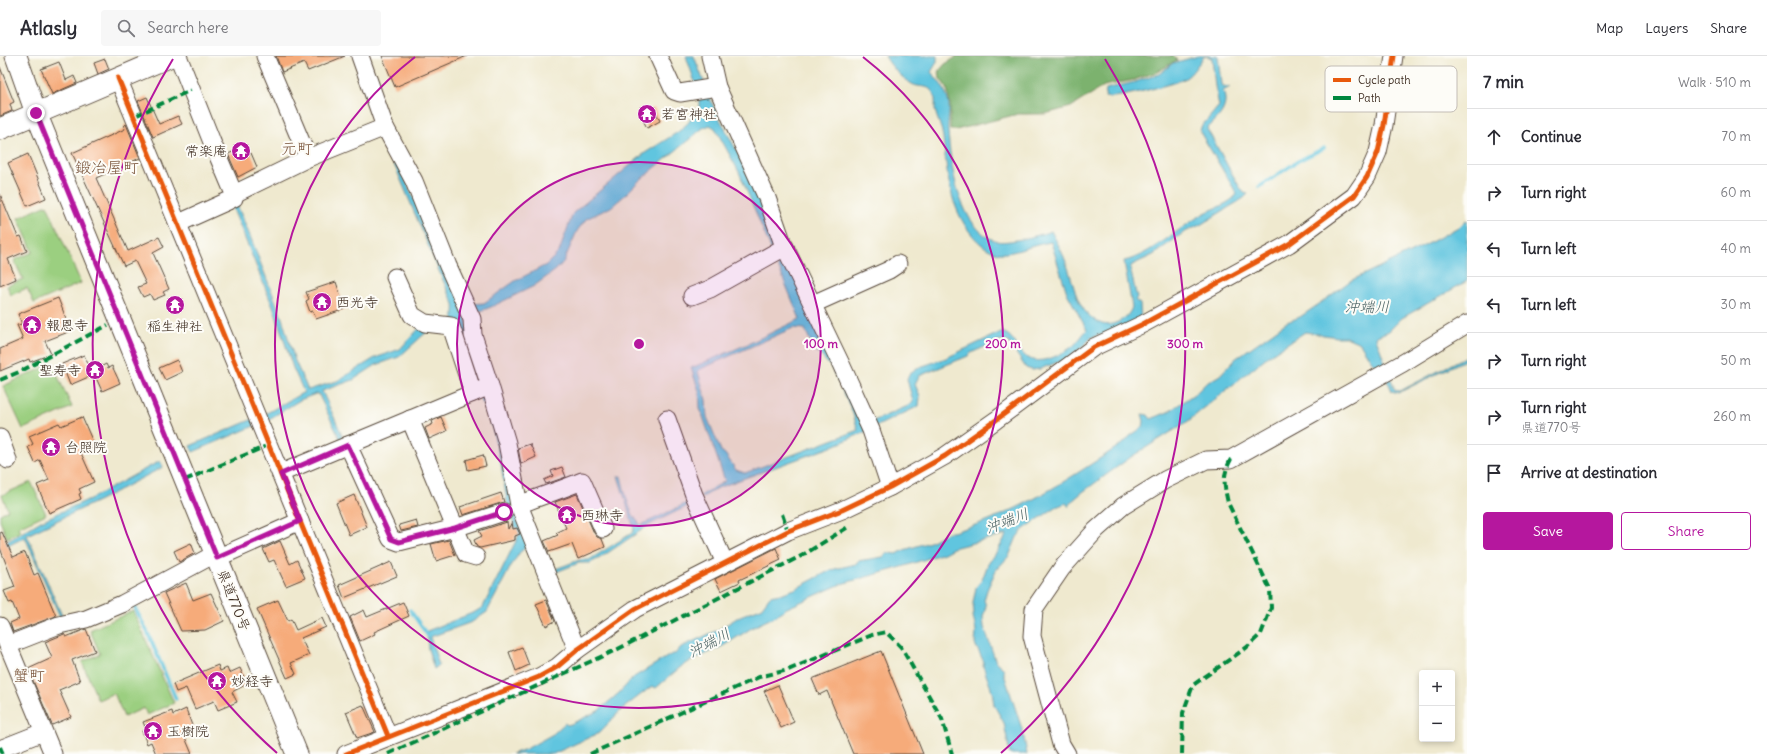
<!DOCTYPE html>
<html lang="en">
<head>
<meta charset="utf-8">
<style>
  :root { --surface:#fff; --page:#f7f7f7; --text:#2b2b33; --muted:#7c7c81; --line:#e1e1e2; --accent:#b5179e }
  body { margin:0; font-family:Delius,"Klee One",sans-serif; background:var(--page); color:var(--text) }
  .controls { position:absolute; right:12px; bottom:12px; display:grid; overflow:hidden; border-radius:4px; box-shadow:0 2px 6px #0003 }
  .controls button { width:36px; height:36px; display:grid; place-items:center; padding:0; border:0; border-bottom:1px solid var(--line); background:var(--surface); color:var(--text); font:20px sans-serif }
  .stop { position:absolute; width:12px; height:12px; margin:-9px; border:3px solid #b5179e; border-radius:50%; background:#fff }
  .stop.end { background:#b5179e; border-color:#fff; box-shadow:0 1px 4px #0008 }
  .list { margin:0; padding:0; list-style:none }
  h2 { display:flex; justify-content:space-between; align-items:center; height:52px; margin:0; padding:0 16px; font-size:17px }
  h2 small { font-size:13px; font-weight:400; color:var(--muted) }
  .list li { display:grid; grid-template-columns:26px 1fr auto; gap:12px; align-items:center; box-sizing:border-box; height:56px; padding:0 16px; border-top:1px solid var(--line) }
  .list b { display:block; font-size:15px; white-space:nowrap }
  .list p { margin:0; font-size:13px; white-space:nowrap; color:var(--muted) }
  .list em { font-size:13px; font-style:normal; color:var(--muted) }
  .actions { display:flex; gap:8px; padding:12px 16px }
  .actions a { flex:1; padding:9px 0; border:1px solid var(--accent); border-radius:4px; text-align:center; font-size:14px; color:var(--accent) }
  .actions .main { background:var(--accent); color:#fff }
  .icon { flex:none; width:22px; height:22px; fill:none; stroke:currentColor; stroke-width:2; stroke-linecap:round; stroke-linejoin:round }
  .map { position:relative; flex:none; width:1467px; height:698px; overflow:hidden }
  header { display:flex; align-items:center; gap:24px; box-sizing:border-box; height:56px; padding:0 20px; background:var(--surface); border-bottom:1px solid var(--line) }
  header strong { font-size:19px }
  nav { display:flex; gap:22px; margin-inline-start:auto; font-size:14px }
  .search { width:280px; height:36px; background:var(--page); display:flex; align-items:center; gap:10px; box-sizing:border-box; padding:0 14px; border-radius:4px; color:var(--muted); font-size:15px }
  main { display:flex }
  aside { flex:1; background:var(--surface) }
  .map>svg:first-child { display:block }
  .green { fill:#9bcf80; stroke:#6b7c4f }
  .forest { fill:#7cb26e; stroke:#5c6e46 }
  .water { fill:#61c5df; stroke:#4e787e; fill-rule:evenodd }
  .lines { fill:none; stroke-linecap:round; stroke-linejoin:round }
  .stream { stroke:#61c5df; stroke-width:3.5 }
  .building { fill:#f6ab7a }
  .minor-casing { stroke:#564739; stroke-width:19 }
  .major-casing { stroke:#564739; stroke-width:23 }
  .minor { stroke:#fff; stroke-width:17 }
  .major { stroke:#fff; stroke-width:21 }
  .quiet { stroke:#00873e; stroke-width:4; stroke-dasharray:8 4; stroke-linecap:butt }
  .cycleway-casing { stroke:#fdfcf7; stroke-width:8 }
  .cycleway { stroke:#e8590c; stroke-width:5 }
  .route { stroke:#b5179e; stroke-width:5 }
  .ring { fill:none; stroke:#b5179e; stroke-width:2 }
  .labels { text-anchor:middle; stroke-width:4; stroke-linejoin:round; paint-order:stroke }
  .poi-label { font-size:14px; fill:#3b2a1e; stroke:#fdfcf7; text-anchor:start }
  .street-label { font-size:14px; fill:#3b2a1e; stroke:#fdfcf7 }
  .water-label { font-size:15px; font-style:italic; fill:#486062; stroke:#fdfcf7 }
  .quarter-label { font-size:16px; fill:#7c573e; stroke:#fdfcf7 }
  .key { fill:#fdfcf7; stroke:#c3bdb6; stroke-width:1 }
  .key-label { font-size:11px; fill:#3b2a1e }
  .centre { fill:#b5179e; stroke:#fdfcf7; stroke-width:2 }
  .ring-label { font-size:12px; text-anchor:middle; font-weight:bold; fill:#b5179e; stroke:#fdfcf7; stroke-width:4; stroke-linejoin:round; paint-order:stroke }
</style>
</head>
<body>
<header>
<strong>Atlasly</strong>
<div class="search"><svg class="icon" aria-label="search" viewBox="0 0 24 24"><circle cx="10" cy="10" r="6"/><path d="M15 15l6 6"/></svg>Search here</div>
<nav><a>Map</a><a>Layers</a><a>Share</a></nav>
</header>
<main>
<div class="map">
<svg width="1467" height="698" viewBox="0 0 1467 698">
  <rect width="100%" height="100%" fill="#fdfcf7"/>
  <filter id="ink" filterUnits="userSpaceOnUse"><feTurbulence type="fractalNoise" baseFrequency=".025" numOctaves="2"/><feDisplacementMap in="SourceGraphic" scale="8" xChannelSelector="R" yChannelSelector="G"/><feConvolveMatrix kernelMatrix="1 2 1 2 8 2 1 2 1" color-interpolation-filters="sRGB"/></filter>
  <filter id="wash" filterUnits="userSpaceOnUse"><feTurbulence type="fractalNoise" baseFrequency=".012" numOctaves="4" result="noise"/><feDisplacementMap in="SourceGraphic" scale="16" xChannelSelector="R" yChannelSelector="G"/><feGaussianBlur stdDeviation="0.9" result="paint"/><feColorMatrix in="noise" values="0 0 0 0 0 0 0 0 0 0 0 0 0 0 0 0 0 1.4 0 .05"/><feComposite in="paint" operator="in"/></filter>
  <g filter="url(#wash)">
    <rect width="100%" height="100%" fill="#efe9cf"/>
    <g class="green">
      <path d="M47 149 81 227 34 247 27 232 11 239 7 230 23 223 14 204 33 196 18 162Z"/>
      <path d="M52 308 72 351 23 373 3 330Z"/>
      <path d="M31 426 46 458 18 471 20 476 7 482 0 465V458L8 454 2 439Z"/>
      <path d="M133 555 174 647 147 659 144 652 124 661 114 637 98 644 82 606 100 598 90 574Z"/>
    </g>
    <path class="forest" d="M958 0H1173L1177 4 1157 16 1134 24 1104 30 1071 51 1045 58H1018L956 74H950V48L947 32 940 23 939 15 945 8Z"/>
    <g class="water">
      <path d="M686 0H694L714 52 740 101 867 375 831 391 720 431 701 442 700 440 725 425 700 352 699 335 691 312 750 287 800 263 739 116 715 72 710 69 703 72 639 125 624 140 611 151 586 163 577 175 564 205 556 214 534 230 491 251 475 257 472 248 484 247 515 225 546 209 559 196 573 157 645 97 678 76 688 67 699 52V38ZM793 272 805 273 813 291 831 311 852 355 858 374 745 417 736 414 725 398 721 395 707 361 706 344 698 315 703 312Z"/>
      <path d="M885 0H937V6L931 16C939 25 945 32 948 44 951 54 947 65 948 75 950 108 959 174 997 185 1006 188 1042 179 1051 175 1057 186 1063 197 1067 209 1076 234 1076 256 1102 268 1114 271 1129 262 1132 251L1124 205C1147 201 1182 170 1203 158 1214 152 1230 148 1237 138L1200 76 1201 71 1219 50 1215 30 1212 2 1205 0C1198 7 1193 18 1184 23 1174 28 1113 44 1105 41L1106 33 1135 26 1159 18 1173 7 1198 0H1218L1221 28 1223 30 1230 31 1223 35C1230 52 1218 62 1207 73L1239 130 1244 137 1248 138 1244 142 1200 169 1183 177 1153 199 1132 209 1130 212 1137 242 1135 244 1140 248 1141 264 1105 278 1092 281 1079 294 1066 303 1040 313 1032 314 1026 312 1008 285 1000 284 971 297 968 300 919 320 915 328 920 341 919 350 873 372 871 366 908 350 913 346 907 323 910 317 917 312 946 302 1001 276C1013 278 1016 291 1024 299 1037 312 1060 299 1072 291 1078 286 1082 279 1087 274L1067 237 1051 186C1034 188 1013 199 998 197 988 195 979 187 973 180 949 152 947 116 943 81 942 72 937 63 935 54 935 50 936 44 934 39 929 27 921 33 912 28 902 22 891 11 885 0Z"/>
      <path d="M378 64 462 248 529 489 520 496 511 510 487 556 472 566 430 581 439 609 434 613 428 593 427 575 475 556 483 551 518 481V478L508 452 501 408 488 355 480 343 454 265C453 258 455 254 454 248 433 204 416 159 397 115 390 98 380 83 373 66Z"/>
      <path d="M235 144 250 180 282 262 295 305 308 334 337 325 375 302 400 293 423 268 431 272 399 301 376 309 353 324 322 335 344 383 341 385 318 337 300 344 266 365 193 396 190 390 267 357 304 336 293 312 275 256 231 148Z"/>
      <path d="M1467 164V225L1402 262 1389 275 1377 280 1376 282 1395 334 1400 335 1467 300V303L1398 337 1392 335 1389 328 1370 303 1360 287 1346 281H1337L1305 276 1268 300 1187 366 1131 401 1084 435 1072 445 1069 451 1066 447 1056 451 1024 473 1017 481 1009 500 996 514 987 534 984 544 986 550 983 561 984 571 996 606 1004 613V618L1023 676 1027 698H1010L1004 667 994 649 992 635 983 610 984 606 975 588 976 575 973 560 974 557 973 547 976 531 982 524 988 508 997 496 1007 478 953 492 944 497 902 511 841 528 785 553 776 560 755 570 723 590 683 609 656 632 652 630 621 654 599 677 553 698H512L526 693 553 678 565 667 567 669 571 668 598 655 619 637 634 621 672 598H675L681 591 718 574 740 560 761 552 770 540 780 538 795 533 831 514 856 508 858 505 883 501 888 497 897 498 904 494 930 486 948 476C954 477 958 474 963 473 1023 455 1073 420 1125 386L1130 380 1143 371 1144 365 1142 358 1148 359 1151 363 1168 356 1197 336 1205 328 1220 319 1235 303 1287 266 1300 261 1322 246 1350 225 1426 189 1460 170Z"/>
      <path d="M160 405 163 411 100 444 27 479 63 562 61 563 25 481 0 494V490L41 465 92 442Z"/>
      <path d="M618 420H621C625 435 629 459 641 469L691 445 690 449 649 469 600 502 590 507H579L551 518 550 515 579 504H589L632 477 634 473Z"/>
    </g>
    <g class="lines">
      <g class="stream">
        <path d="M1259 131 1298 105 1324 92"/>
        <path d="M134 550 147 575 176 643"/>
        <path d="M410 554 428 580"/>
      </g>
    </g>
    <g id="blocks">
      <g class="building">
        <path d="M276 0H345L308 15 304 7 282 16Z"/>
        <path d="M382 0H467L395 31Z"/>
        <path d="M105 3 109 13 98 18 94 7Z"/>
        <path d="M59 6 66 24 74 20 77 27 52 38 41 13Z"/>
        <path d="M0 11 14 46 10 48 12 55 0 60Z"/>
        <path d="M147 41 159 68 178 60 182 68 153 81 138 45Z"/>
        <path d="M654 52 660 65 647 72 640 58Z"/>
        <path d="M126 68 140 102 96 122 128 195 159 181 164 191 153 197 169 233 163 236 165 239 153 244 150 238 143 241 138 231 146 228 135 205 124 210 72 97 125 73 124 70Z"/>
        <path d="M235 95 239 103 251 97 257 111 238 121 228 98Z"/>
        <path d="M28 98 46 142 27 150 8 107Z"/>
        <path d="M0 138 18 181 21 180 27 195 8 203 16 223 0 230Z"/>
        <path d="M336 226 345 253 316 263 313 255 310 256 306 245 309 243 306 236Z"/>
        <path d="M58 242 71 275 45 285 51 298 30 306 29 303 0 315V293L23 283 17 269 22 268 18 258Z"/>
        <path d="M84 299 93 319 70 329 62 308Z"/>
        <path d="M177 304 182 316 165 324 159 312Z"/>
        <path d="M106 308 108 312 112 310 120 327 102 335 93 315Z"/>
        <path d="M82 361 95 391 81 397 94 426 79 433 81 437 79 438 81 443 49 457 37 429 49 424 40 404 35 407 28 391 33 388 29 380 59 367 61 370Z"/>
        <path d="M441 361 447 375 429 383 425 372 433 368 432 365Z"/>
        <path d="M530 388 536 401 521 408 518 392Z"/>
        <path d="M483 399 486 410 468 414 466 404Z"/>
        <path d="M562 411 566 421 546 428 544 424 553 420 551 415Z"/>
        <path d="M501 437 504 446 463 459 460 451Z"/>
        <path d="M577 438 594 477 597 481 602 483 605 491 578 503 572 488 549 496 544 485 558 479 556 477 566 472 555 446Z"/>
        <path d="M354 439 367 471 349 479 336 447Z"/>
        <path d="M416 464 418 471 401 475 399 469Z"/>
        <path d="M507 466 508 473 512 466 513 473 517 472 520 478 515 480V484L480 492 477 491 474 484 482 480 479 475Z"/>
        <path d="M2 476 13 501 25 496 34 519 38 517 56 560 13 576 10 567 19 563 12 546 9 547 4 535 15 531 0 492V477Z"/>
        <path d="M449 484 455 499 436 505 431 488Z"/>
        <path d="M280 485 290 508 297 504 305 522 286 530 274 504 269 506 263 493Z"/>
        <path d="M191 487 195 497 179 506 174 495Z"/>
        <path d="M776 492 781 504 739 524 740 526 721 535 715 523Z"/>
        <path d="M391 506 397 520 344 542 339 529Z"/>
        <path d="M186 527 193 544 211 537 224 565 205 574 181 575 164 537Z"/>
        <path d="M278 544 288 565 291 563 296 574 322 562 326 571 301 582 309 599 291 607 296 618 287 622 257 553Z"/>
        <path d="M546 544 555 565 546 570 536 548Z"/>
        <path d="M403 546 409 560 374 576 375 578 360 585 350 561 364 554 367 561Z"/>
        <path d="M86 573 95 595 72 604 80 625 59 634 71 661 52 669 28 613 52 602 45 586 62 579 64 578 66 581Z"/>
        <path d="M522 591 529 609 516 615 509 596Z"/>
        <path d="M881 595 923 698H853L827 635 819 639 812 623Z"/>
        <path d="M218 609 220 615 227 612 229 617 240 612 247 628 232 636 237 646 218 654 214 645 195 653 186 632 176 636 173 628Z"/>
        <path d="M778 629 794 666 781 672 764 635Z"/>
        <path d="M363 649 375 676 357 682 346 656Z"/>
        <path d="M186 653 194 675 184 679 192 698H156L151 686 147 688 142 675 146 673 143 666 172 655 173 659Z"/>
      </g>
    </g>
  </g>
  <g filter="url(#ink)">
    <use href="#blocks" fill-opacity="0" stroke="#564739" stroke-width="1"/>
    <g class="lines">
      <g class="minor-casing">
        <g id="minor">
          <path d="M178 0 212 86 234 138V142L228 145 179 167"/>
          <path d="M265 0 308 102"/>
          <path d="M360 0 385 71 414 125 448 210 472 263 473 279 490 330 507 387 519 449 577 594"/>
          <path d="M658 0 674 35 680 37 717 31"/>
          <path d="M710 0 717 31 767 142 782 185 841 308 871 374 890 431"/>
          <path d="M118 22 388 680"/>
          <path d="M234 138 308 102 385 71"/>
          <path d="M395 221 412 259 425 267 451 270 473 337"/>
          <path d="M692 240 710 233 785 191"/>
          <path d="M813 248 889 214 898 208"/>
          <path d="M410 363 466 498 476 501"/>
          <path d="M667 363 694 439 725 507"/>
          <path d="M0 382 8 404"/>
          <path d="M348 389 391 483 399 486 455 472 504 456"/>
          <path d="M281 417 490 330"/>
          <path d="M519 449C540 440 561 434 582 425L603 473"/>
          <path d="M217 502 300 465"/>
          <path d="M0 570 53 698"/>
          <path d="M8 589 59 569 86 563 122 548 215 498"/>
          <path d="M0 693 43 676"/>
          <path d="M346 698 539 621 557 611 577 594 635 553 788 475 842 454 890 431 945 400 996 364 1094 291 1143 268 1289 188 1354 140 1367 121 1378 96 1384 69 1394 0"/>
          <path d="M1067 698 1061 688 1032 580 1034 553 1062 512 1096 474 1123 450 1165 424 1206 404 1231 403 1403 307 1467 268"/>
        </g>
      </g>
      <g class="major-casing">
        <g id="major">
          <path d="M16 0 36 57 297 698"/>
          <path d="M0 73 171 0"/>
        </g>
      </g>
      <use href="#minor" class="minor"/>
      <use href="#major" class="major"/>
      <g class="quiet">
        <path d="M135 60 191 34"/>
        <path d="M0 324 19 316 108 269"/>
        <path d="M185 424 269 389"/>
        <path d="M782 458 788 475"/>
        <path d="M0 691 3 698"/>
        <path d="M388 698 618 593 803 499 848 471"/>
        <path d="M590 698 759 621 788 614 872 579 886 576 901 591 942 663 952 698"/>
        <path d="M1182 698 1183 657 1193 629 1246 592 1261 578 1271 552 1270 533 1228 447C1224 429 1222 420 1231 403"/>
      </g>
      <g class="cycleway-casing">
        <g id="cycleway">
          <path d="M118 22 388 680"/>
          <path d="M346 698 539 621 557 611 577 594 635 553 788 475 842 454 890 431 945 400 996 364 1094 291 1143 268 1289 188 1354 140 1367 121 1378 96 1384 69 1394 0"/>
        </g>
      </g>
      <use href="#cycleway" class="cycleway"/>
    </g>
  </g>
  <g class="lines" filter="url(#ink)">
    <path class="route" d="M36 57 217 502 300 465 281 418 348 389 391 483 399 486 455 472 504 456"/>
  </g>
  <circle cx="639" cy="288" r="182" fill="#b5179e" fill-opacity=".12"/>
  <g class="ring">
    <circle cx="639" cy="288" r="182"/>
    <path d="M863 1A364 364 0 1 1 415 1"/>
    <path d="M277 697A546 546 0 0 1 173 3M1105 3A546 546 0 0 1 1001 697"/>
  </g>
  <defs>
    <g id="temple-disc" transform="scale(1)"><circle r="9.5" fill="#b5179e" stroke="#fdfcf7"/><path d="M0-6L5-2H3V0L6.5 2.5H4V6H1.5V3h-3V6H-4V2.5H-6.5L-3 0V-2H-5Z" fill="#fff"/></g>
  </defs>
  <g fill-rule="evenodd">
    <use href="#temple-disc" x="647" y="58"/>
    <use href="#temple-disc" x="241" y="95"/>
    <use href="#temple-disc" x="322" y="246"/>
    <use href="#temple-disc" x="175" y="249"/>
    <use href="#temple-disc" x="32" y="269"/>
    <use href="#temple-disc" x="95" y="314"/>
    <use href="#temple-disc" x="51" y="391"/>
    <use href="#temple-disc" x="567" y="459"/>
    <use href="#temple-disc" x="217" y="625"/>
    <use href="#temple-disc" x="153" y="675"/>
  </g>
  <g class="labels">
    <g class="poi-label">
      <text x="661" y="63">若宮神社</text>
      <text x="227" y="100" text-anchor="end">常楽庵</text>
      <text x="336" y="251">西光寺</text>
      <text x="46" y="274">報恩寺</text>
      <text x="175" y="275" text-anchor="middle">稲生神社</text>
      <text x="81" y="319" text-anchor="end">聖寿寺</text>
      <text x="65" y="396">台照院</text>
      <text x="581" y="464">西琳寺</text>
      <text x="231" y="630">妙経寺</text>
      <text x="167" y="680">玉樹院</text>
    </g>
    <g class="street-label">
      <text transform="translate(234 544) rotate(68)" y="5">県道770号</text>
    </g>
    <g class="water-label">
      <text x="1367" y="256">沖端川</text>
      <text transform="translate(1007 465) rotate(-21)" y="5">沖端川</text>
      <text transform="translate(709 587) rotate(-28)" y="5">沖端川</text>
    </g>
    <g class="quarter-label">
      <text x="297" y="98">元町</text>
      <text x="107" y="117">鍛冶屋町</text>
      <text x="29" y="625">蟹町</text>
    </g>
  </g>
  <rect x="1325" y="10" width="132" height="46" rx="6" class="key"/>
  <rect x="1333" y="22" width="18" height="4" fill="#e8590c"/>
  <rect x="1333" y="40" width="18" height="4" fill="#00873e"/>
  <g class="key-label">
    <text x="1358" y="28">Cycle path</text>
    <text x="1358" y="46">Path</text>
  </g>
  <circle cx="639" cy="288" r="6" class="centre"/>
  <g class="ring-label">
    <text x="821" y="292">100 m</text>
    <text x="1003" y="292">200 m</text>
    <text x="1185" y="292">300 m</text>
  </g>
</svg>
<div class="controls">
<button>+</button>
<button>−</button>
</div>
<div class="stop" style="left:504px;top:456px"></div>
<div class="stop end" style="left:36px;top:57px"></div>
</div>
<aside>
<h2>7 min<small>Walk · 510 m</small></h2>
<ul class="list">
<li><svg class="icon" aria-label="ahead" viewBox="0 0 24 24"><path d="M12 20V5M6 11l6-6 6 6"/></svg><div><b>Continue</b></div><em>70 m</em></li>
<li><svg class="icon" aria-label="right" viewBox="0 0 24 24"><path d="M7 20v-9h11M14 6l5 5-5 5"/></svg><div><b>Turn right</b></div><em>60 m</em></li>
<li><svg class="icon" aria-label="left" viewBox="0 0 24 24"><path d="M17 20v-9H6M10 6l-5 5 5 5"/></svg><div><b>Turn left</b></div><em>40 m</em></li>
<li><svg class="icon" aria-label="left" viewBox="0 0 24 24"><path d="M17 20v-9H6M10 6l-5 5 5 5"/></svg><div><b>Turn left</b></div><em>30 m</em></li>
<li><svg class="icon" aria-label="right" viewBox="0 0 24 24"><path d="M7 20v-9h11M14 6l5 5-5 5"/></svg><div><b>Turn right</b></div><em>50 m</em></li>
<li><svg class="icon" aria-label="right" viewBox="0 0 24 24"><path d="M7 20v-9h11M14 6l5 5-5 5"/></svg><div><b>Turn right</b><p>県道770号</p></div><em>260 m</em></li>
<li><svg class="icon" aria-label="arrive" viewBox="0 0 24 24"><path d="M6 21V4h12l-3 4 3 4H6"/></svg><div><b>Arrive at destination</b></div></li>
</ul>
<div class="actions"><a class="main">Save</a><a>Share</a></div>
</aside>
</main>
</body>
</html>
